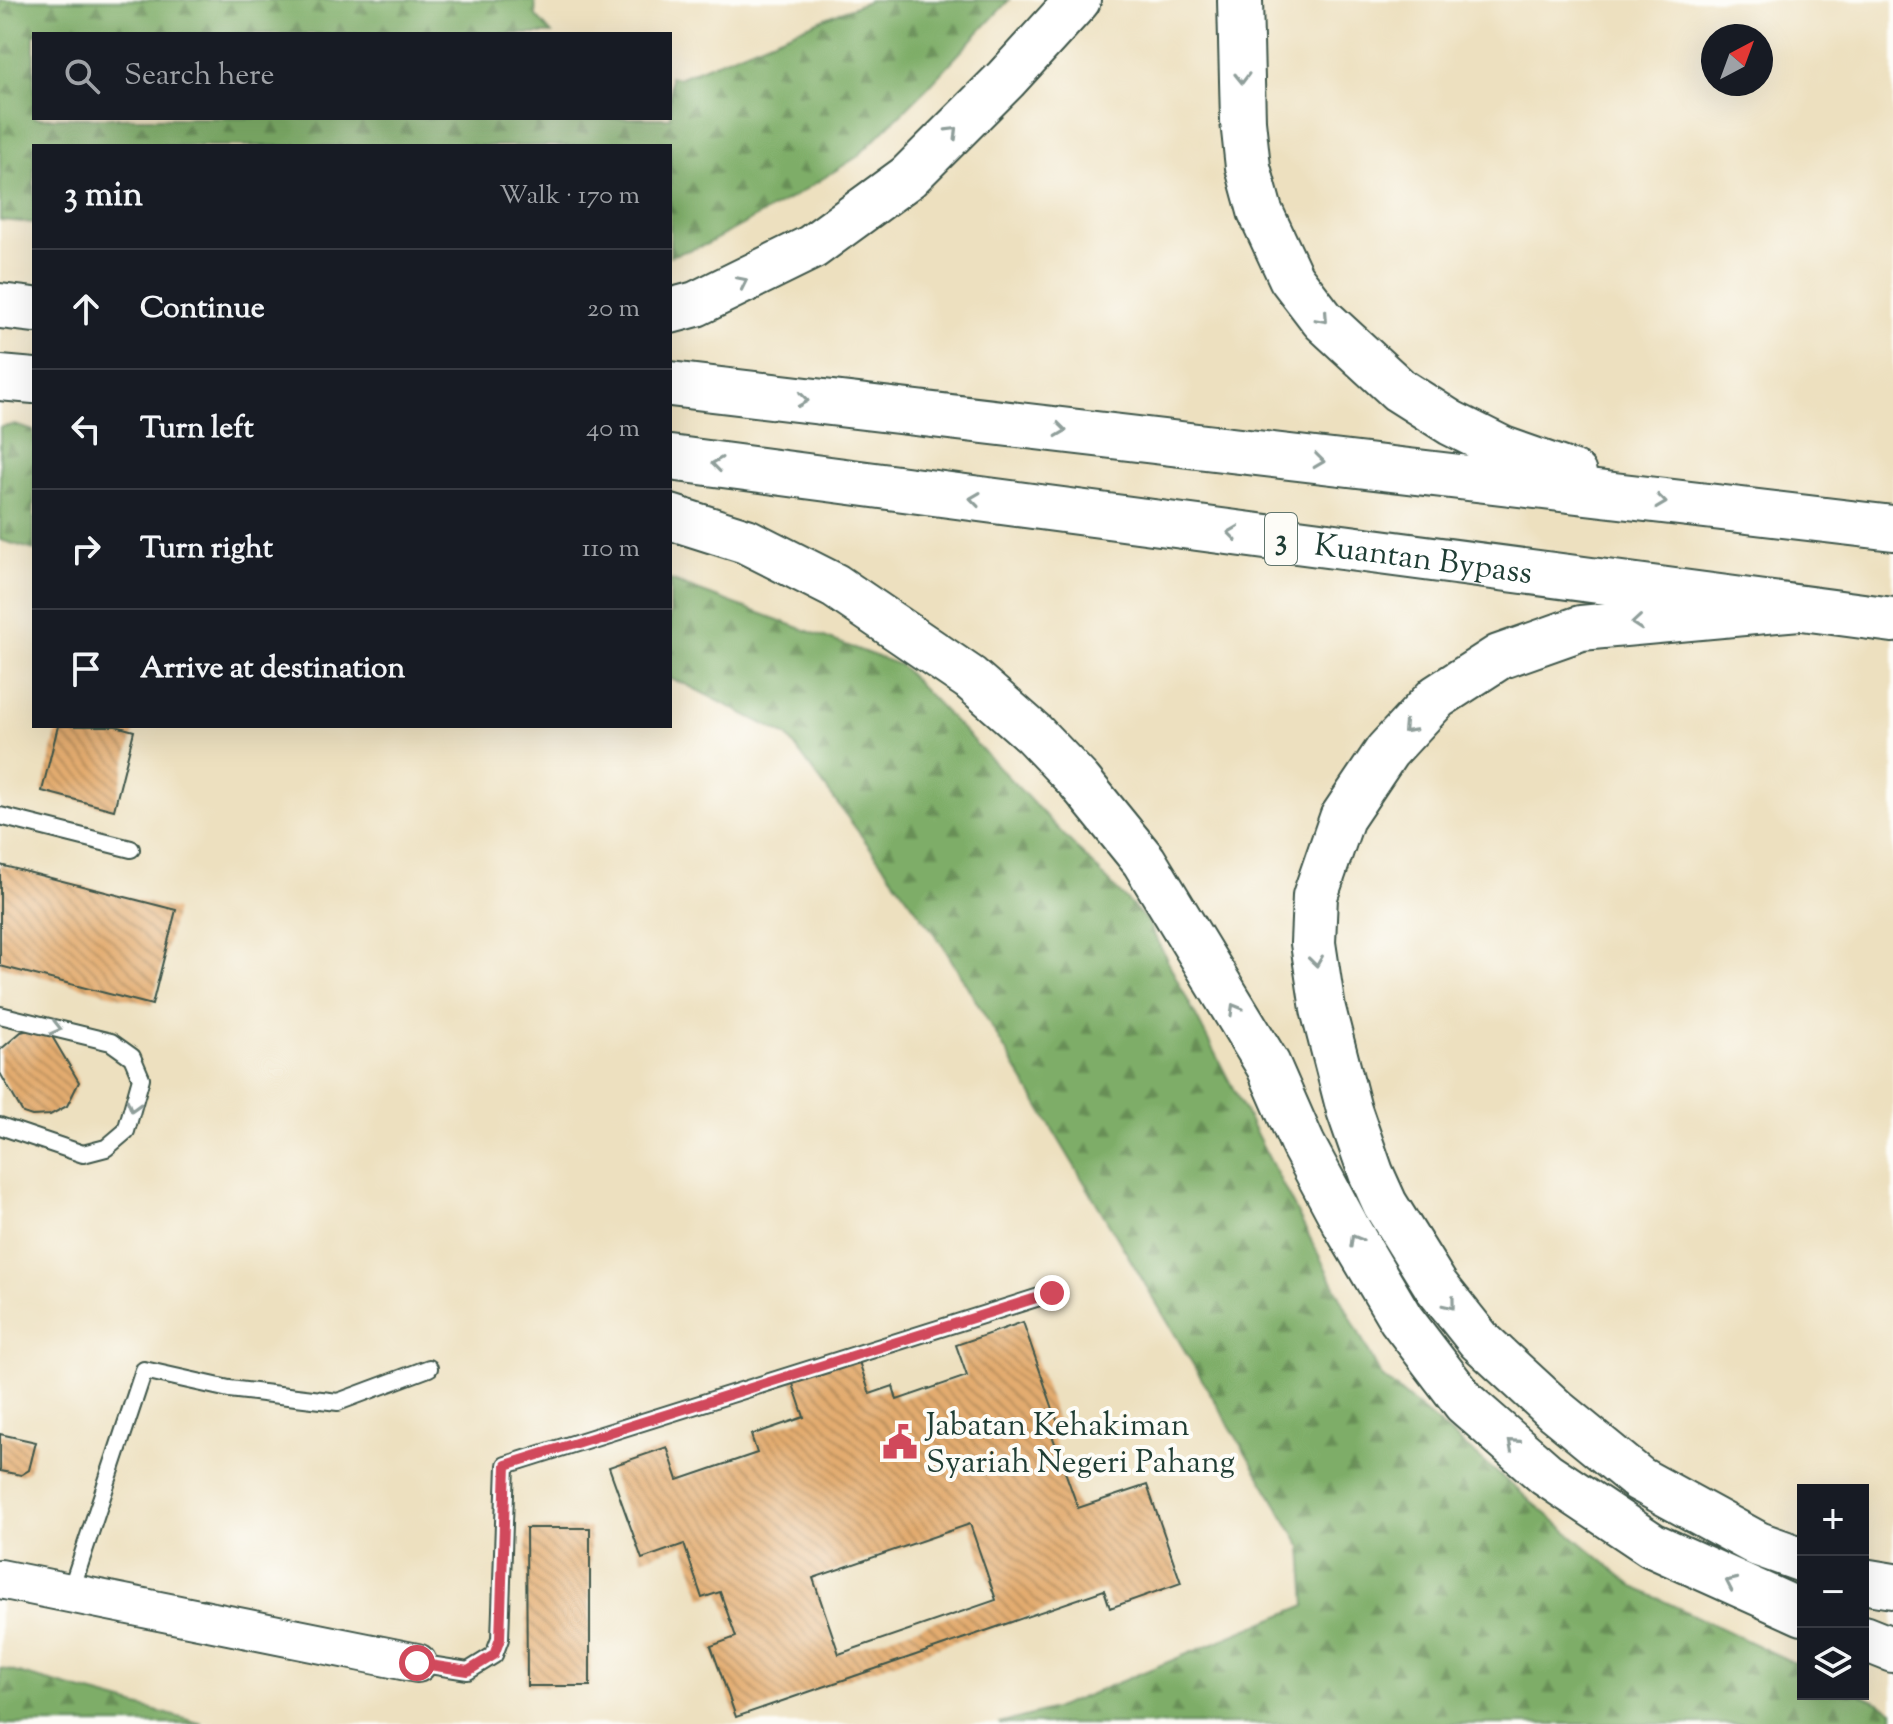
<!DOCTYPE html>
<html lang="en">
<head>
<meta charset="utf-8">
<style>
  :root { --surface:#171b24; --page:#242831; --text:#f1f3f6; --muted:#9ea1a6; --line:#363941 }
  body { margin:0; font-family:"Sorts Mill Goudy",serif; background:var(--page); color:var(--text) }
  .controls { position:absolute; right:24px; bottom:24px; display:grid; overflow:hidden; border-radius:0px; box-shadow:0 8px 32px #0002 }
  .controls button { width:72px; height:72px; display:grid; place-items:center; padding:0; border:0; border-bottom:2px solid var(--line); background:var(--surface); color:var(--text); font:40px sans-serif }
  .compass { position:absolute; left:1701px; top:24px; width:72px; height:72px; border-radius:50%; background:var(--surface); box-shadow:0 8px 32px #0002; rotate:41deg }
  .stop { position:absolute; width:24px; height:24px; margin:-18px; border:6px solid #d1495b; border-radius:50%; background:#fff }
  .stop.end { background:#d1495b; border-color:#fff; box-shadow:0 2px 8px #0008 }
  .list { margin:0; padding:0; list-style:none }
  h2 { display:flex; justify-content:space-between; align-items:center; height:104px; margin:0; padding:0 32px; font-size:34px }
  h2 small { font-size:26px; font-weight:400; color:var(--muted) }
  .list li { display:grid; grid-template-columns:52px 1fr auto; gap:24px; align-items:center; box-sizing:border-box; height:120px; padding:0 32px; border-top:2px solid var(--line) }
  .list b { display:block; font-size:30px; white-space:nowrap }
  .list em { font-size:26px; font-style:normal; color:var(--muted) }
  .icon { flex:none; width:44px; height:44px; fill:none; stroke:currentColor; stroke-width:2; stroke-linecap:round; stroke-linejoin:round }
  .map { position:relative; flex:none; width:1893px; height:1724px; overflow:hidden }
  .search { position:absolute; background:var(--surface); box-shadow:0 8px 32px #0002; left:32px; top:32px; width:640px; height:88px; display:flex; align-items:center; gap:20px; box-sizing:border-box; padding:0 28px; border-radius:0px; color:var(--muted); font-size:30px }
  .panel { position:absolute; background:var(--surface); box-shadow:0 8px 32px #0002; left:32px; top:144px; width:640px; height:584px; border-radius:0px }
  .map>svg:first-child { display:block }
  .forest { fill:url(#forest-firs); stroke:#4e754e; stroke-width:2 }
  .building { fill:url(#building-back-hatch); fill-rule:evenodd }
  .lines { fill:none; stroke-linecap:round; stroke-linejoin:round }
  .service-casing { stroke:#3e5549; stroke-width:20 }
  .tertiary-casing { stroke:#3e5549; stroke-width:42 }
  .trunk-casing { stroke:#3e5549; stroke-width:48 }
  .service { stroke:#fff; stroke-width:16 }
  .tertiary { stroke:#fff; stroke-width:38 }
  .trunk { stroke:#fff; stroke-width:44 }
  .oneway { stroke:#8f9e9a }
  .route { stroke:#d1495b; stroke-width:10 }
  .labels { text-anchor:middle; stroke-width:8; stroke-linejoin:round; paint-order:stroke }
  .shield { fill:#fdfcf7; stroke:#62766e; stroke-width:2 }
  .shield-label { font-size:30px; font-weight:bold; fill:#1f3d34 }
  .street-label { font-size:32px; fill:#1f3d34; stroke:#fdfcf7 }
  .poi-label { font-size:32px; fill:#1f3d34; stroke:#fdfcf7; text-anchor:start }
</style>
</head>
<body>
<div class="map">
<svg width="1893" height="1724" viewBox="0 0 1893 1724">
  <defs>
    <pattern id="forest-firs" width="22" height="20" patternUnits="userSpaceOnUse" patternTransform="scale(2)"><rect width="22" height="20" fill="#7ead67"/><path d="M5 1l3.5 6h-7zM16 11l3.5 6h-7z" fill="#678e56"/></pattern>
    <pattern id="building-back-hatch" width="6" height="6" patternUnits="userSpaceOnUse" patternTransform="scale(2)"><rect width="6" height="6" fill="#e3ac6f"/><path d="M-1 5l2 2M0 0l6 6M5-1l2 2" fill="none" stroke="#b78d5c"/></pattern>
  </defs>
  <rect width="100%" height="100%" fill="#fdfcf7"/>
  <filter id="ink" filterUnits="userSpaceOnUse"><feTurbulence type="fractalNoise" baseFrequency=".0125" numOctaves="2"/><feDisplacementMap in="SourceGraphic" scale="16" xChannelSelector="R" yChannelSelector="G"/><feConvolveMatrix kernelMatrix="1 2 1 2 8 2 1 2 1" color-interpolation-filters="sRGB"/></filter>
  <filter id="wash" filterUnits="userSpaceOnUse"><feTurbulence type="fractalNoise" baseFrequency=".006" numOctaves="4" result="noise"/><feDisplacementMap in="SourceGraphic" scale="32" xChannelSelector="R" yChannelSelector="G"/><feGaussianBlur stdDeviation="1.8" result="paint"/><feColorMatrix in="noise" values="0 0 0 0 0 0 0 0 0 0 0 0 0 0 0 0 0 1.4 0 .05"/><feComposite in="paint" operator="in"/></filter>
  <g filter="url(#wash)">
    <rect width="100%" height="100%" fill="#ede0bf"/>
    <g class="forest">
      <path d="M0 0H535L536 16 552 34H34V118H670V76L678 78 870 0H1009L927 88 857 157 795 196 705 245 670 256V146H34V223L0 220Z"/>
      <path d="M15 425 34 431V550L0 540V427Z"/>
      <path d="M670 580 900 665 1147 921 1381 1376 1634 1587 1803 1667V1694H1860L1893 1710V1724H999L1054 1709 1306 1605 1302 1547 942 944 787 736 685 684 670 679Z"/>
      <path d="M0 1668 203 1724H0Z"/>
    </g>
    <g id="blocks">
      <g class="building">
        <path d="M58 726H116L134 731 114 810 42 791Z"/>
        <path d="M0 865 176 910 152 1005 0 966Z"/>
        <path d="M29 1030 50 1033 79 1082 67 1106 50 1115 32 1116 23 1113 0 1073V1050L21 1032Z"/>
        <path d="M1023 1322 1061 1432 1052 1435 1078 1508 1147 1485 1181 1583 1110 1608 1104 1590 736 1717 711 1646 736 1637 720 1592 702 1598 684 1544 642 1559 609 1467 667 1447 678 1480 757 1453 751 1435 804 1417 788 1369 854 1347 870 1394 893 1386 897 1400 967 1376 956 1345ZM970 1524 996 1600 839 1654 813 1578Z"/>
        <path d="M0 1434 36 1442 29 1470 21 1475 0 1471Z"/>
        <path d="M526 1528H590V1686H527Z"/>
      </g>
    </g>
  </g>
  <g filter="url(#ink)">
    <use href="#blocks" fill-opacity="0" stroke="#3e5549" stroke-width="2"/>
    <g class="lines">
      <g class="service-casing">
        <g id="service">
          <path d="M0 816 131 849"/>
          <path d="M0 1015 111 1042 132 1057 141 1078 126 1131 106 1148 83 1154 0 1126"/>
          <path d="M70 1593 144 1370 229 1389 338 1402 429 1368"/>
          <path d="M417 1663 468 1671 494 1655 500 1639 506 1465 1052 1293"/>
        </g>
      </g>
      <g class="tertiary-casing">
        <path id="tertiary" d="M0 1579 417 1663"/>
      </g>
      <g class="trunk-casing">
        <g id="trunk">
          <path d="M1240 0 1243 121 1248 167 1260 211 1291 278 1323 320 1399 390 1451 423 1503 449 1574 474"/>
          <path d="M0 306 34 310"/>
          <path d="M670 311 696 304 812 247 908 177 1006 79 1078 0"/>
          <path d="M0 378 34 381"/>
          <path d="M670 384 1893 528"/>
          <path id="s1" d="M670 458 1893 620"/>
          <path d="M670 517 746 541 835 586 970 678 1033 733 1079 781 1144 861 1268 1065 1303 1145 1349 1231 1401 1319 1465 1403 1546 1474 1652 1545 1803 1613"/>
          <path d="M1799 608 1581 628 1499 657 1437 697 1387 751 1342 818 1315 896 1313 943 1323 1009 1349 1110 1371 1173 1385 1204 1436 1286 1479 1340 1556 1411 1639 1479 1758 1544 1803 1560"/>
          <path d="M1863 1581 1893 1586"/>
          <path d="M1863 1638 1893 1650"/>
        </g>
      </g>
      <use href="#service" class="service"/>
      <use href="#tertiary" class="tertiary"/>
      <use href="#trunk" class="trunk"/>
    </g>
    <defs><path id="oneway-chevron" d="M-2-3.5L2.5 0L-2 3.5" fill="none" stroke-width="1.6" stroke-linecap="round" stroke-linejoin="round" transform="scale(2)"/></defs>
    <g class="oneway">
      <use href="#oneway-chevron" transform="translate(1242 78) rotate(89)"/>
      <use href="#oneway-chevron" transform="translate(953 132) rotate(-45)"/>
      <use href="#oneway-chevron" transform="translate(742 282) rotate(-26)"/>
      <use href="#oneway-chevron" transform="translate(1323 318) rotate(48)"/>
      <use href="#oneway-chevron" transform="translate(803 400) rotate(7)"/>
      <use href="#oneway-chevron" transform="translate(1061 430) rotate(7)"/>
      <use href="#oneway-chevron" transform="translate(1319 461) rotate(7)"/>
      <use href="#oneway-chevron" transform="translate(717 464) rotate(-172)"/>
      <use href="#oneway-chevron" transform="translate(975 499) rotate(-172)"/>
      <use href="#oneway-chevron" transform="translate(1661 502) rotate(7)"/>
      <use href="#oneway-chevron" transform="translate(1233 533) rotate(-172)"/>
      <use href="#oneway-chevron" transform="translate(1637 623) rotate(175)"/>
      <use href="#oneway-chevron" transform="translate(1408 728) rotate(133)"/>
      <use href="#oneway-chevron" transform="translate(1316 961) rotate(82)"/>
      <use href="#oneway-chevron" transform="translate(1235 1009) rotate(-120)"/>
      <use href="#oneway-chevron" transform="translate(56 1028) rotate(14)"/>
      <use href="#oneway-chevron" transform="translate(133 1106) rotate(106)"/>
      <use href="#oneway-chevron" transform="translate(1355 1240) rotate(-120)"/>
      <use href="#oneway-chevron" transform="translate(1450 1304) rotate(51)"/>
      <use href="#oneway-chevron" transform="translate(1513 1444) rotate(-139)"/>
      <use href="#oneway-chevron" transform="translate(1731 1583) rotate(-155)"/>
    </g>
  </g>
  <g class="lines" filter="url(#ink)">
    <path class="route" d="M417 1663 468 1671 494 1655 500 1639 506 1465 1052 1293"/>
  </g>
  <defs>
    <g id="civic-bare" transform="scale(2.76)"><path d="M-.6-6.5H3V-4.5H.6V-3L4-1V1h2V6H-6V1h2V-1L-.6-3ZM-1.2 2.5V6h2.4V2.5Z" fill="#d1495b" stroke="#fdfcf7" stroke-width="2.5" paint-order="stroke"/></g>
  </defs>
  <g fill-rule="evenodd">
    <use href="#civic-bare" x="900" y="1442"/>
  </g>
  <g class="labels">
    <rect class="shield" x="1265" y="513" width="32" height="52" rx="6"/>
    <g class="shield-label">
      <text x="1281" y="549">3</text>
    </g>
    <g class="street-label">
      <text dy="11" stroke="none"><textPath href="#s1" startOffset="760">Kuantan Bypass</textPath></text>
    </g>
    <g class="poi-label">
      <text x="926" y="1435">Jabatan Kehakiman<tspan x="926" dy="37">Syariah Negeri Pahang</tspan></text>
    </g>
  </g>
</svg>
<div class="controls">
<button>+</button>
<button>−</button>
<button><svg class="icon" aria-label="layers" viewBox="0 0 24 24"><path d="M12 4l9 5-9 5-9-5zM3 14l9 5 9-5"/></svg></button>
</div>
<svg class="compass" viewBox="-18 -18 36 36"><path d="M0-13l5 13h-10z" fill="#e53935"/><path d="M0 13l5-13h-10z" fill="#9ea1a6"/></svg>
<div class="stop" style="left:417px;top:1663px"></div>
<div class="stop end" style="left:1052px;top:1293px"></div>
<div class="search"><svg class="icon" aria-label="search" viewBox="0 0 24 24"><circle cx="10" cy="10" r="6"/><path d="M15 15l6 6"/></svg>Search here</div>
<section class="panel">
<h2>3 min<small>Walk · 170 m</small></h2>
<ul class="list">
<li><svg class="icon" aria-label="ahead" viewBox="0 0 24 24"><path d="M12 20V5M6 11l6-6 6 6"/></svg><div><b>Continue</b></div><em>20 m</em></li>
<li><svg class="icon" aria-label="left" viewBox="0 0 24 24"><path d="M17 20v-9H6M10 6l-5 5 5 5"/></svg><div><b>Turn left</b></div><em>40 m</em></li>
<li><svg class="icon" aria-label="right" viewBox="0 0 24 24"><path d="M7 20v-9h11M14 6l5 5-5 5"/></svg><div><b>Turn right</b></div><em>110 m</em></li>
<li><svg class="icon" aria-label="arrive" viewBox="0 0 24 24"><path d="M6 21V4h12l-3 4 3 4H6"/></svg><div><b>Arrive at destination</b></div></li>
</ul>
</section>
</div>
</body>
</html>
